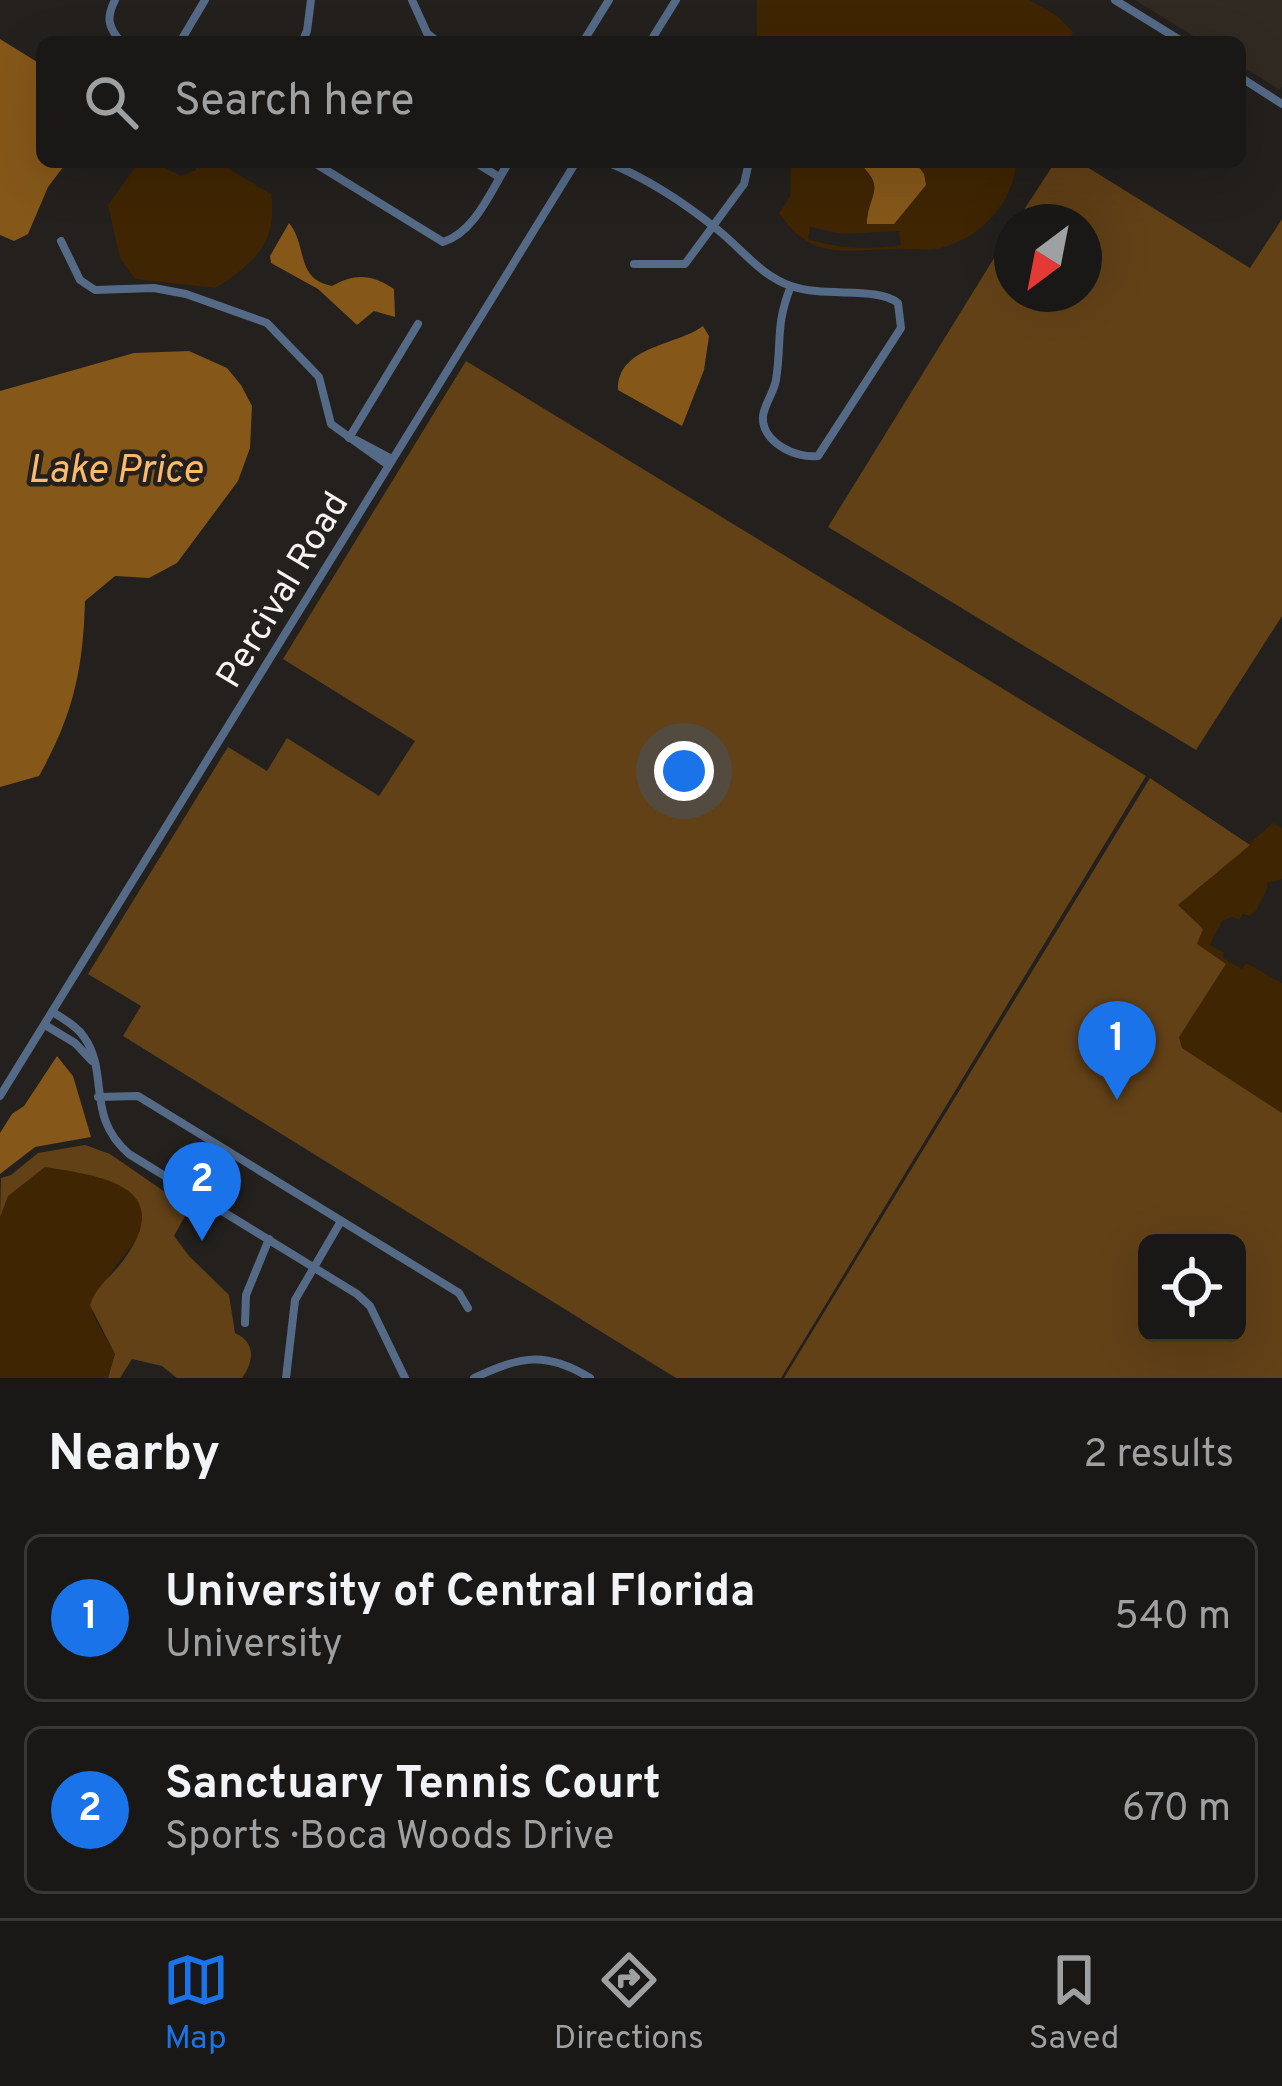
<!DOCTYPE html>
<html lang="en">
<head>
<meta charset="utf-8">
<style>
  :root { --surface:#1a1816; --page:#23211f; --text:#f1f3f6; --muted:#9fa0a1; --line:#383735; --accent:#1a73e8 }
  body { margin:0; font-family:Overpass,sans-serif; background:var(--page); color:var(--text) }
  .controls { position:absolute; right:36px; bottom:36px; display:grid; overflow:hidden; border-radius:18px; box-shadow:0 12px 48px #0002 }
  .controls button { width:108px; height:108px; display:grid; place-items:center; padding:0; border:0; border-bottom:3px solid var(--line); background:var(--surface); color:var(--text); font:60px sans-serif }
  .compass { position:absolute; left:994px; top:204px; width:108px; height:108px; border-radius:50%; background:var(--surface); box-shadow:0 12px 48px #0002; rotate:212deg }
  .you { position:absolute; left:684px; top:771px; width:42px; height:42px; margin:-30px; border:9px solid #fff; border-radius:50%; background:#1a73e8; box-shadow:0 0 0 18px #1a73e833 }
  .badge { display:grid; place-items:center; width:78px; height:78px; border-radius:50%; background:var(--accent); color:#fff; font-size:39px; font-weight:700 }
  .pin { position:absolute; translate:-50% -99px; filter:drop-shadow(0 3px 6px #0008) }
  .pin::after { content:''; position:absolute; top:63px; width:42px; height:36px; background:inherit; clip-path:polygon(0 0,100% 0,50% 100%) }
  .list { margin:0; padding:0; list-style:none }
  h2 { display:flex; justify-content:space-between; align-items:center; height:156px; margin:0; padding:0 48px; font-size:51px }
  h2 small { font-size:39px; font-weight:400; color:var(--muted) }
  .list li { display:grid; grid-template-columns:78px 1fr auto; gap:36px; align-items:center; box-sizing:border-box; height:168px; margin:0 24px 24px; padding:0 24px; border:3px solid var(--line); border-radius:18px }
  .list b { display:block; font-size:45px; white-space:nowrap }
  .list p { margin:0; font-size:39px; white-space:nowrap; color:var(--muted) }
  .list em { font-size:39px; font-style:normal; color:var(--muted) }
  .icon { flex:none; width:66px; height:66px; fill:none; stroke:currentColor; stroke-width:2; stroke-linecap:round; stroke-linejoin:round }
  .map { position:relative; flex:none; width:1282px; height:1378px; overflow:hidden }
  .search { position:absolute; background:var(--surface); box-shadow:0 12px 48px #0002; left:36px; right:36px; top:36px; height:132px; display:flex; align-items:center; gap:30px; box-sizing:border-box; padding:0 42px; border-radius:18px; color:var(--muted); font-size:45px }
  .sheet { height:540px; background:var(--surface) }
  nav { display:flex; justify-content:space-around; align-items:center; box-sizing:border-box; height:168px; border-top:3px solid var(--line); background:var(--surface); font-size:33px; color:var(--muted) }
  nav a { display:grid; justify-items:center; gap:6px }
  nav .on { color:var(--accent) }
  .map>svg:first-child { display:block }
  .built { fill:#312a23 }
  .green { fill:#3f2502; fill-rule:evenodd }
  .forest { fill:#624117; fill-rule:evenodd }
  .water { fill:#855719 }
  .lines { fill:none; stroke-linecap:round; stroke-linejoin:round }
  .minor { stroke:#546a87; stroke-width:8 }
  .labels { text-anchor:middle; stroke-width:9; stroke-linejoin:round; paint-order:stroke }
  .street-label { font-size:36px; fill:#f6f4f2; stroke:#23201d }
  .water-label { font-size:39px; font-style:italic; fill:#fbb96d; stroke:#23201d }
</style>
</head>
<body>
<div class="map">
<svg width="1282" height="1378" viewBox="0 0 1282 1378">
  <rect width="100%" height="100%" fill="#23201d"/>
  <path class="built" d="M1135 0H1282V87L1280 90 1240 65V42H1203Z"/>
  <g class="green">
    <path d="M757 0H1029L1056 15 1073 32 1069 42H757Z"/>
    <path d="M139 162H153L181 176 196 170V162H217L271 194C278 243 254 264 215 288L135 279 120 258 108 205Z"/>
    <path d="M791 162H858C878 179 877 192 867 215L894 224 921 169 915 162H1017C1012 203 982 237 941 248 927 252 910 248 895 249 843 250 812 261 779 213L790 197ZM810 227 841 234 899 231 901 245C868 250 840 249 808 239Z"/>
    <path d="M1273 823 1282 828V879L1267 883 1268 887 1256 911 1249 916 1243 914 1239 920 1232 917 1222 921 1210 945 1224 953 1223 958 1242 969 1246 963 1282 983V1113L1182 1048 1179 1036 1226 964 1196 944 1178 905Z"/>
    <path d="M45 1167C75 1171 165 1180 140 1232 132 1250 115 1263 107 1279 101 1290 97 1303 93 1315L115 1354 108 1378H0V1217L7 1196Z"/>
  </g>
  <g class="forest">
    <path d="M1055 162H1079L1250 268 1282 219V616L1196 750 828 527 1012 229V294H1084V222H1016Z"/>
    <path d="M466 361 1146 776 781 1378H676L123 1036 141 1006 88 974 228 747 267 771 287 738 379 796 415 741 283 659Z"/>
    <path d="M1150 778 1250 845 1178 905 1203 929 1197 944 1226 964 1179 1037 1182 1048 1282 1113V1378H784ZM1147 1243H1237V1333H1147Z"/>
    <path d="M85 1145 110 1154 181 1203 185 1216 174 1236 189 1256 229 1295 235 1333C255 1342 255 1360 242 1378H177L162 1366 132 1359 120 1378H108L115 1354 90 1305C97 1285 111 1277 123 1261 178 1186 102 1176 45 1167L8 1196 0 1217 1 1178 11 1175 38 1153Z"/>
  </g>
  <g class="water">
    <path d="M0 39 42 65V162H67L48 187 28 234 14 241 0 235Z"/>
    <path d="M858 162H915L924 174 926 185 894 224H867C868 194 888 189 858 162Z"/>
    <path d="M289 223C308 246 295 279 332 286 355 273 372 274 394 289L395 317 374 311 357 325 318 289 271 263 270 256Z"/>
    <path d="M703 326 709 336 704 370 682 426 618 390C617 346 676 346 703 326Z"/>
    <path d="M189 351 227 368 241 385 252 406 250 448 238 481 177 563 149 578 115 576 85 601C83 671 73 715 39 776L0 787V391L134 353Z"/>
    <path d="M57 1056 73 1076 91 1137 35 1147 0 1174V1133L12 1114 24 1106Z"/>
  </g>
  <g class="lines">
    <g class="minor">
      <path d="M115 0C106 18 108 27 121 42"/>
      <path d="M412 0 427 33 438 42"/>
      <path d="M1115 0 1183 42"/>
      <path d="M180 42 205 0"/>
      <path d="M302 42 307 31 311 0"/>
      <path d="M583 42 609 0"/>
      <path d="M650 42 676 0"/>
      <path d="M1240 77 1282 104"/>
      <path d="M313 162 443 242C475 233 492 188 509 162"/>
      <path d="M475 162 499 177"/>
      <path d="M607 162C646 178 686 204 718 230 743 250 760 275 791 286 825 298 877 286 898 303L901 328 818 456C796 459 761 442 763 416 765 403 774 392 776 380 782 342 775 325 791 286"/>
      <path d="M61 241 80 280 95 290 154 288 186 294 267 323 319 377 331 424 388 465"/>
      <path d="M634 264H685L744 184 749 162"/>
      <path d="M349 438 418 324"/>
      <path d="M356 440 392 459"/>
      <path d="M53 1012C63 1019 77 1026 84 1037 110 1074 85 1116 129 1154L357 1294 370 1306 405 1378"/>
      <path d="M45 1025 75 1043 92 1061"/>
      <path d="M0 1096 576 162"/>
      <path d="M98 1097 138 1096 459 1293 468 1308"/>
      <path d="M245 1323 246 1295 269 1239"/>
      <path d="M286 1378 295 1300 341 1221"/>
      <path d="M474 1378C519 1357 545 1350 590 1378"/>
    </g>
  </g>
  <g class="labels">
    <g class="street-label">
      <text transform="translate(281 589) rotate(-59)" y="13">Percival Road</text>
    </g>
    <g class="water-label">
      <text x="115" y="482">Lake Price</text>
    </g>
  </g>
</svg>
<div class="controls">
<button><svg class="icon" aria-label="locate" viewBox="0 0 24 24"><circle cx="12" cy="12" r="6"/><path d="M12 2v4M12 18v4M2 12h4M18 12h4"/></svg></button>
</div>
<svg class="compass" viewBox="-18 -18 36 36"><path d="M0-13l5 13h-10z" fill="#e53935"/><path d="M0 13l5-13h-10z" fill="#9fa0a1"/></svg>
<div class="you"></div>
<div class="pin badge" style="left:1117px;top:1100px">1</div>
<div class="pin badge" style="left:202px;top:1241px">2</div>
<div class="search"><svg class="icon" aria-label="search" viewBox="0 0 24 24"><circle cx="10" cy="10" r="6"/><path d="M15 15l6 6"/></svg>Search here</div>
</div>
<section class="sheet">
<h2>Nearby<small>2 results</small></h2>
<ul class="list">
<li><span class="badge">1</span><div><b>University of Central Florida</b><p>University</p></div><em>540 m</em></li>
<li><span class="badge">2</span><div><b>Sanctuary Tennis Court</b><p>Sports · Boca Woods Drive</p></div><em>670 m</em></li>
</ul>
</section>
<nav>
<a class="on"><svg class="icon" aria-label="map" viewBox="0 0 24 24"><path d="M3 6l6-2 6 2 6-2v14l-6 2-6-2-6 2zM9 4v14M15 6v14"/></svg>Map</a>
<a><svg class="icon" aria-label="directions" viewBox="0 0 24 24"><path d="M12 3l9 9-9 9-9-9zM9 14v-3h6M13 9l2 2-2 2"/></svg>Directions</a>
<a><svg class="icon" aria-label="saved" viewBox="0 0 24 24"><path d="M7 4h10v16l-5-4-5 4z"/></svg>Saved</a>
</nav>
</body>
</html>
